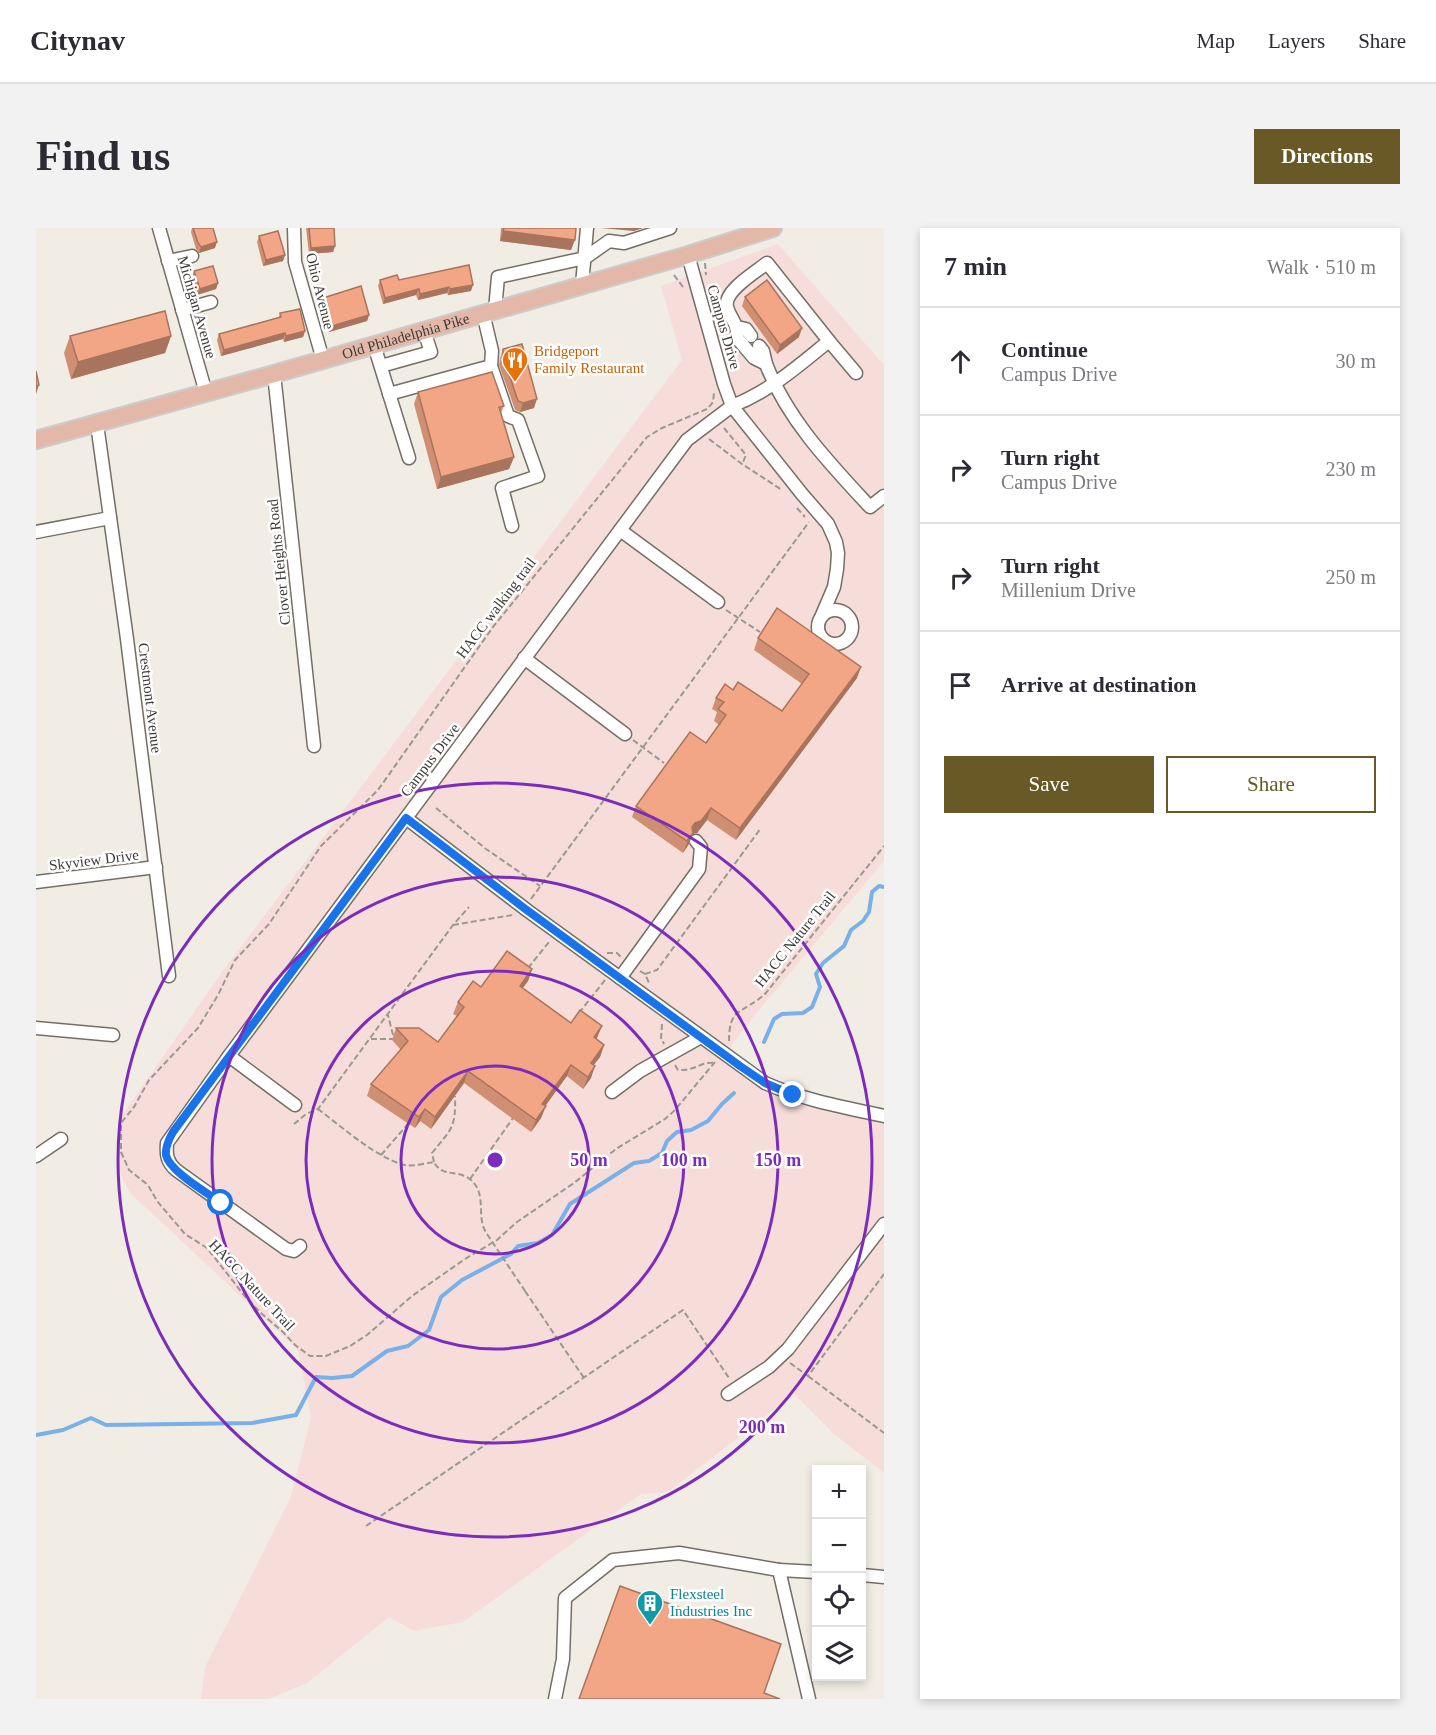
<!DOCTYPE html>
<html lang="en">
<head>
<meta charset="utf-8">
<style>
  :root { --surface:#fff; --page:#f2f2f3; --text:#2b2b33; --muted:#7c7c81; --line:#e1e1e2; --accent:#685926 }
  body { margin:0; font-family:Georgia,serif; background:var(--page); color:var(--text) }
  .controls { position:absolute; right:18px; bottom:18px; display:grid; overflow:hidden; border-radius:0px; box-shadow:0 3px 9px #0003 }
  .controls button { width:54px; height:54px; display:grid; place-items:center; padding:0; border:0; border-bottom:2px solid var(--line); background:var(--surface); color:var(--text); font:30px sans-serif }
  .stop { position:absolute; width:18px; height:18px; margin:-14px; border:4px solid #1a73e8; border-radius:50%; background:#fff }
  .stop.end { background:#1a73e8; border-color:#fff; box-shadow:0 2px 6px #0008 }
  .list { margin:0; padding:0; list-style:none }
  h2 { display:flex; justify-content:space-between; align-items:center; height:78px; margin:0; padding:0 24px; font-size:26px }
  h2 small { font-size:20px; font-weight:400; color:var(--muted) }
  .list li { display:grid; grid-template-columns:39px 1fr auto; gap:18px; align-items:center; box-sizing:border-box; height:108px; padding:0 24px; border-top:2px solid var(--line) }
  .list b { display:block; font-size:22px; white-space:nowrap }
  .list p { margin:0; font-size:20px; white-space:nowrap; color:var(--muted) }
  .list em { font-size:20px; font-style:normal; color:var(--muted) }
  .actions { display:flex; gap:12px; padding:18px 24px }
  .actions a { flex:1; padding:14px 0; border:2px solid var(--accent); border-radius:0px; text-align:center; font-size:21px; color:var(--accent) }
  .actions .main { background:var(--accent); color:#fff }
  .icon { flex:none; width:33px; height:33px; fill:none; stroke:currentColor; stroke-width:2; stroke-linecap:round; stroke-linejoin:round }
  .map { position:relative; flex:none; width:848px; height:1471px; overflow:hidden; border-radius:0px }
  header { display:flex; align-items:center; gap:36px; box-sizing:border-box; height:84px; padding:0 30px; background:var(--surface); border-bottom:2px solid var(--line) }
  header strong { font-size:28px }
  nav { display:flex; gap:33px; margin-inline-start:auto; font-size:21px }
  .intro { display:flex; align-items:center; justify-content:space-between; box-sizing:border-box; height:144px; padding:0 36px }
  h1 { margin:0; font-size:42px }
  .button { padding:15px 27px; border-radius:0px; background:var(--accent); color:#fff; font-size:21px; font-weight:700 }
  main { display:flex; gap:36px; padding:0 36px }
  aside { flex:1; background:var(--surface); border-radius:0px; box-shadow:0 3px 9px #0003 }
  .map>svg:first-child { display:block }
  .education { fill:#f7ddd9 }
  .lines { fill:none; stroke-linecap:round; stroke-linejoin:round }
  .stream { stroke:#79b0ea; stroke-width:4 }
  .minor-casing { stroke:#736f66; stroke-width:15 }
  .major-casing { stroke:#cdcccb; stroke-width:20 }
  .path { stroke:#9b9891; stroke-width:2; stroke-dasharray:6 3; stroke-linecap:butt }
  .minor { stroke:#fff; stroke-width:12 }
  .major { stroke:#e4b8a9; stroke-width:16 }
  .path-bridge { stroke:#9b9891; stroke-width:2; stroke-dasharray:6 3; stroke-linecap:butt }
  .wall { fill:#d08f72 }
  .shaded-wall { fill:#a9745d }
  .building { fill:#f2a685; stroke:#a9745d; stroke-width:1.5 }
  .route { stroke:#1a73e8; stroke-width:8 }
  .ring { fill:none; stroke:#7b2cbf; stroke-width:3 }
  .labels { text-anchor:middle; stroke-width:5; stroke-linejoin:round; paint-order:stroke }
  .street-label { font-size:15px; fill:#3d3b37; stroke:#fff }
  .food-label { font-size:15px; fill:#c56008; stroke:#fff; text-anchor:start }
  .culture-label { font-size:15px; fill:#0d838f; stroke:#fff; text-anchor:start }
  .centre { fill:#7b2cbf; stroke:#fff; stroke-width:3 }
  .ring-label { font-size:18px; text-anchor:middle; font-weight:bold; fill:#7b2cbf; stroke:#fff; stroke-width:5; stroke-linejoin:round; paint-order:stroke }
</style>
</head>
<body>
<header>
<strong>Citynav</strong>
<nav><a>Map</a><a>Layers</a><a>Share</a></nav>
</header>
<div class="intro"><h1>Find us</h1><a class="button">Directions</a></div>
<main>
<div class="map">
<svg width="848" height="1471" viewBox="0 0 848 1471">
  <rect width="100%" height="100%" fill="#f2ede4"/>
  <path class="education" d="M742 16 848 137V633L719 787 698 814 687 834 715 855 752 873 848 896V1245L798 1206 758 1166 632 1264 605 1266 427 1394 378 1403 353 1389 271 1455 233 1471H165L169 1439 254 1271 275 1190 262 1122 94 965 85 948 82 930V893L186 744 646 132 625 58Z"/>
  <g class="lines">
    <g class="stream">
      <path d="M728 814 738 791 746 786 767 785 776 779 784 759 780 746 787 735 808 718 815 702 827 693 833 684 836 664 843 658 848 659"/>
      <path d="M0 1207 27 1202 55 1190 70 1197 216 1195 260 1187 280 1149 296 1150 316 1148 351 1123 372 1118 393 1102 405 1069 426 1052 475 1026 482 1018 502 1015 516 1007 534 976 598 935 613 933 626 925 631 913 641 904 655 902 672 893 686 876 698 865"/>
    </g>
    <g class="minor-casing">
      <g id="minor">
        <path d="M123 0 170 165"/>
        <path d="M258 0 259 34 287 132"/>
        <path d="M132 33 156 28"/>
        <path d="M546 57 551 0"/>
        <path d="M146 82 175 74"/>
        <path d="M459 82 462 49 549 30 573 13 588 15 634 0"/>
        <path d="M447 85 456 123 455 138 472 188 482 192 502 248 466 260 476 298"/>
        <path d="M701 99 710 101 715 108"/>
        <path d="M793 113 820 145"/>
        <path d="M338 117 373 230"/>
        <path d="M723 118 727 123 730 136"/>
        <path d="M345 138 395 124 388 103"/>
        <path d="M238 146 278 518"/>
        <path d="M353 166 455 138"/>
        <path d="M61 196 91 411 133 748"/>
        <path d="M584 302 682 374"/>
        <path d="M0 304 74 290"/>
        <circle cx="799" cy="399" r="17"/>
        <path d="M786 387 798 359 801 341 802 325 800 314 792 296 766 266 696 178C734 163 761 139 793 113L731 35C720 44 687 63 691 79 694 91 702 94 701 110L718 130 730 136C751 191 794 236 834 279L848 268"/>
        <path d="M488 430 589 506"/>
        <path d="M370 590 492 683 729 855C767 872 807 879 848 888"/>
        <path d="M0 654 120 639"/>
        <path d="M584 750 663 641 665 619 660 613"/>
        <path d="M0 800 77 807"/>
        <path d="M193 828 259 877"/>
        <path d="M576 864 604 843 665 809"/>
        <path d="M0 928 25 911"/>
        <path d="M264 1018 258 1023 250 1021 140 942C131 934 130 927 131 915L193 828 651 212 696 178 688 156 652 27"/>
        <path d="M692 1166 733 1139 752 1121 848 996"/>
        <path d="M743 1342 780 1344"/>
        <path d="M826 1347 848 1349"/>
        <path d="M519 1471 527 1431 529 1370 577 1332 643 1325 743 1342 773 1471"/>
      </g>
    </g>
    <g class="major-casing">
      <g id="major">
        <path id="s1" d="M0 212 238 146 652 27 737 0"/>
      </g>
    </g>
    <g class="path">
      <path d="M669 35 670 47"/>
      <path d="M638 47 647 59"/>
      <path d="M673 179 677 174 678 165"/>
      <path d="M671 181 626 200 611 209 457 399 342 562 285 618 233 696 199 732 182 767 162 800 113 852 98 879 85 895V924L93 942 112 957 121 973 149 1006 171 1020 211 1071 226 1086 247 1104 259 1117 274 1128H290L314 1118 331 1107 376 1068 429 1031 461 1012 481 994 538 955 580 921 629 891 639 882 679 834"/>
      <path d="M688 200 710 227 706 236"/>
      <path d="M673 211 706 236 746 262"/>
      <path d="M761 280 769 289"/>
      <path d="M690 382 724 404"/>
      <path d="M777 394V406"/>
      <path d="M597 512 628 535"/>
      <path d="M400 580 450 621 504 658"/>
      <path d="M495 671 773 294"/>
      <path d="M417 697 477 687"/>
      <path d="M571 725H581L585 729"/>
      <path d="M492 740 513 714"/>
      <path d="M604 743 609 746 613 755"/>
      <path d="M609 746 621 742 725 600"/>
      <path d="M543 785 569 752"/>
      <path d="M626 796 625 810 628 816"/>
      <path d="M335 811H358L352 787"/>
      <path d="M693 813C693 778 707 786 729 766L848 618"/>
      <path d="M639 837 642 842C660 843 665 833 679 835"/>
      <path d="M282 881C306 899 337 927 365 936 375 940 388 935 398 934 406 950 423 941 435 952 452 967 439 989 451 1006"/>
      <path d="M258 896 270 886 282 881 417 697 433 679"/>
      <path d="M345 927 372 896"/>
      <path d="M398 934 396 925C415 901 420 901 419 868"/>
      <path d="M434 951 477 890"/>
      <path d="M489 1063 548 1150"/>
      <path d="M754 1135 772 1148 848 1046"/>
      <path d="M772 1148 848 1205"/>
      <path d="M330 1298 647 1082 693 1150"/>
    </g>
    <use href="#minor" class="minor"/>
    <use href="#major" class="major"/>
    <path class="path-bridge" d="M451 1006 489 1063"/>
  </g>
  <g class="wall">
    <path d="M156 0H177L179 20 163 25 160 21 155 4Z"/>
    <path d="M270 0H298L299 18 297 24 273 26Z"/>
    <path d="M465 0H540L535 22 464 13Z"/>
    <path d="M223 8 249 27 247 33 227 38 221 14Z"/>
    <path d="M158 43 182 55 180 61 161 67 156 49Z"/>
    <path d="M344 52H363L435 63 412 67 411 65 382 72 380 67 347 76 342 58Z"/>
    <path d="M709 69 763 109 741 126 706 78Z"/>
    <path d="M287 70 333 87 331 93 293 104 285 76Z"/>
    <path d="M244 85 269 103 267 109 248 114 247 111 185 128 181 112 183 106 243 89Z"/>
    <path d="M34 108H135L129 125 35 151 28 125Z"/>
    <path d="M467 121 498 180 484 184 479 182 463 137 464 130Z"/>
    <path d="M382 164 468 178 465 185 478 229 473 241 401 261 378 176Z"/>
    <path d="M722 410 821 450 700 612 671 592 661 605 656 606 653 616 647 625 596 589 600 578 670 515 683 497 678 493 681 484 676 481 680 470 697 462 746 483 766 456 718 422Z"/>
    <path d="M496 741 492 753 487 760 535 795 561 810 560 811 568 817 564 829 557 837 555 850 547 861 531 848 509 878 505 890 495 904 428 855 395 901 384 893 379 900 331 868 335 856 365 822 356 812 360 800 402 814 421 788 417 786 422 774 445 759Z"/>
  </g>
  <g class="shaded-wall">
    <path d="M565 0H607L598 3Z"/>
    <path d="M467 3 539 12 535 22 464 13Z"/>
    <path d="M181 14 179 20 163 25 165 19Z"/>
    <path d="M299 18 297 24 273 26 275 20Z"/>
    <path d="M249 27 247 33 227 38 230 32Z"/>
    <path d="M182 55 180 61 161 67 164 61Z"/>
    <path d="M437 57 435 63 412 67 414 61Z"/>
    <path d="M413 59 411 65 382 72 384 66Z"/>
    <path d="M383 61 380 67 347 76 349 70Z"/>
    <path d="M333 87 331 93 293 104 296 98Z"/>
    <path d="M766 100 763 109 741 126 744 117Z"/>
    <path d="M269 103 267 109 248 114 250 108Z"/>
    <path d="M249 105 247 111 185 128 188 122Z"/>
    <path d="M135 108 129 125 35 151 42 134Z"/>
    <path d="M3 157 0 166V158Z"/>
    <path d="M501 171 498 180 484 184 487 175Z"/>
    <path d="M478 229 473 241 401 261 405 249Z"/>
    <path d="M825 439 821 450 700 612 704 600Z"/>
    <path d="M675 580 671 592 661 605 656 606 653 616 647 625 659 595Z"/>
    <path d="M496 741 492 753 479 769 484 758Z"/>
    <path d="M566 798 561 810 553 821 558 809Z"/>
    <path d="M568 817 564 829 550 847 555 835Z"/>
    <path d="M535 837 531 848 502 888 506 876Z"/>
    <path d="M559 838 555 850 547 861 552 849Z"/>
    <path d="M432 843 428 855 395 901 399 889Z"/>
    <path d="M510 878 505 890 495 904 500 892Z"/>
    <path d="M389 881 384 893 379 900 383 889Z"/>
  </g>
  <g class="building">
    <path d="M157 0H177L181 14 165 19 162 15Z"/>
    <path d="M273 0H298L299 18 275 20Z"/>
    <path d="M468 0H540L539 12 467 3Z"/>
    <path d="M242 3 249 27 230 32 223 8Z"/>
    <path d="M433 37 437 57 414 61 413 59 384 66 383 61 349 70 344 52 361 47 363 52Z"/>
    <path d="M177 38 182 55 164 61 158 43Z"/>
    <path d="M731 52 766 100 744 117 709 69Z"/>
    <path d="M325 58 333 87 296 98 287 70Z"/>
    <path d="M264 81 269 103 250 108 249 105 188 122 183 106 245 89 244 85Z"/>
    <path d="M129 83 135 108 42 134 34 108Z"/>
    <path d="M486 116 501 171 487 175 482 173 467 128V121Z"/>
    <path d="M0 143 3 157 0 158Z"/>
    <path d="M456 144 468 178 463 179 478 229 405 249 382 164Z"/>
    <path d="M741 380 825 439 704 600 675 580 665 593 659 595 656 599 657 605 651 613 600 578 654 504 670 515 690 487 682 481 688 474 680 470 689 456 697 462 702 454 746 483 773 446 722 410Z"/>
    <path d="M471 723 496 741 484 758 535 795 544 782 566 798 558 809 568 817 555 835 559 838 552 849 535 837 506 876 510 878 500 892 432 843 399 889 389 881 383 889 335 856 372 813 360 800H383L402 814 428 779 422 774 437 753 445 759Z"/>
    <path d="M584 1358 745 1416 728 1465 744 1471H543Z"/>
  </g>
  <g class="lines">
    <path class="route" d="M185 975C172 965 133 943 130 927 129 919 133 911 137 904L370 590 488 680 704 838 729 855 757 867"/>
  </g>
  <g class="ring">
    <circle cx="459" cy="932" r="94"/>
    <circle cx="459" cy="932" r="189"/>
    <circle cx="459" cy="932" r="283"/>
    <circle cx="459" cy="932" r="377"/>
  </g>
  <defs>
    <g id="restaurant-pin" transform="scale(1.35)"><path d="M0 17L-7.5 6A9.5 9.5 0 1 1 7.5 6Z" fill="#e8710a" stroke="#fff"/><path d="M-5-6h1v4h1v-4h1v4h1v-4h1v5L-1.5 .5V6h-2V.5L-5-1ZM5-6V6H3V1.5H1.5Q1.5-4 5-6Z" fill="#fff"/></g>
    <g id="building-pin" transform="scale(1.35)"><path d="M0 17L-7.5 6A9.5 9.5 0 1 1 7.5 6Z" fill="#0f9aa8" stroke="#fff"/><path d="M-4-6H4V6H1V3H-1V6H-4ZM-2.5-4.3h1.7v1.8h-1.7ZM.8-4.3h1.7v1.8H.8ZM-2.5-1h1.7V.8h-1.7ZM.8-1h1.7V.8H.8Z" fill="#fff"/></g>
  </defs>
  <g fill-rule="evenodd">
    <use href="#restaurant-pin" x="479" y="132"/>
    <use href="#building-pin" x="614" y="1375"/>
  </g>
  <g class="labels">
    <g class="street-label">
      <text transform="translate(284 63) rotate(76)" y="5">Ohio Avenue</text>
      <text transform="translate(161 79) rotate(74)" y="5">Michigan Avenue</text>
      <text transform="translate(688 99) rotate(74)" y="5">Campus Drive</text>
      <text dy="5" stroke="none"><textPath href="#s1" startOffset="384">Old Philadelphia Pike</textPath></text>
      <text transform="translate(243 334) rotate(-96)" y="5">Clover Heights Road</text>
      <text transform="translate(460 380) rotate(-53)" y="5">HACC walking trail</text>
      <text transform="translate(114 470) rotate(83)" y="5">Crestmont Avenue</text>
      <text transform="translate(394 532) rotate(-53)" y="5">Campus Drive</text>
      <text transform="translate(58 632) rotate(-7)" y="5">Skyview Drive</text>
      <text transform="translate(759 711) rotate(-51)" y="5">HACC Nature Trail</text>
      <text transform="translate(216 1057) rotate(47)" y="5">HACC Nature Trail</text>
    </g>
    <g class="food-label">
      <text x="498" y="128">Bridgeport<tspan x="498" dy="17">Family Restaurant</tspan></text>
    </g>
    <g class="culture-label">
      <text x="634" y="1371">Flexsteel<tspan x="634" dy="17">Industries Inc</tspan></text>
    </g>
  </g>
  <circle cx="459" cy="932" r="9" class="centre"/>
  <g class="ring-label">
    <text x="553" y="938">50 m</text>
    <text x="648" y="938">100 m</text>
    <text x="742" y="938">150 m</text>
    <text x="726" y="1205">200 m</text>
  </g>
</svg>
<div class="controls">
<button>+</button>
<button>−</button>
<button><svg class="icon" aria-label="locate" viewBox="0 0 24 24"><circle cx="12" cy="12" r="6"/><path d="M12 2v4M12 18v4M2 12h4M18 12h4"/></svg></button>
<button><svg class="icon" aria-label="layers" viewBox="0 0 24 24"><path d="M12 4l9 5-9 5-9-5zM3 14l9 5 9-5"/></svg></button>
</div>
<div class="stop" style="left:185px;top:975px"></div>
<div class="stop end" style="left:757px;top:867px"></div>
</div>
<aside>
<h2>7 min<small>Walk · 510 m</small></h2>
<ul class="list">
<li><svg class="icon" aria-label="ahead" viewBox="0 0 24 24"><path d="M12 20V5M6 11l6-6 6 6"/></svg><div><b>Continue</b><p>Campus Drive</p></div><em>30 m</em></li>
<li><svg class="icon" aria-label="right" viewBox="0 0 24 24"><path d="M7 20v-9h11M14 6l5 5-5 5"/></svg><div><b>Turn right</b><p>Campus Drive</p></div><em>230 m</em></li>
<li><svg class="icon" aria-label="right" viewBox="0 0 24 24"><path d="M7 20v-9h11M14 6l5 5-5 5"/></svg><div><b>Turn right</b><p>Millenium Drive</p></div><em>250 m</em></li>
<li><svg class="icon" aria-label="arrive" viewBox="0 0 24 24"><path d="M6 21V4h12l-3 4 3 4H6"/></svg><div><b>Arrive at destination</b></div></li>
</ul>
<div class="actions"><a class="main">Save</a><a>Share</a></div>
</aside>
</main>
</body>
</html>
